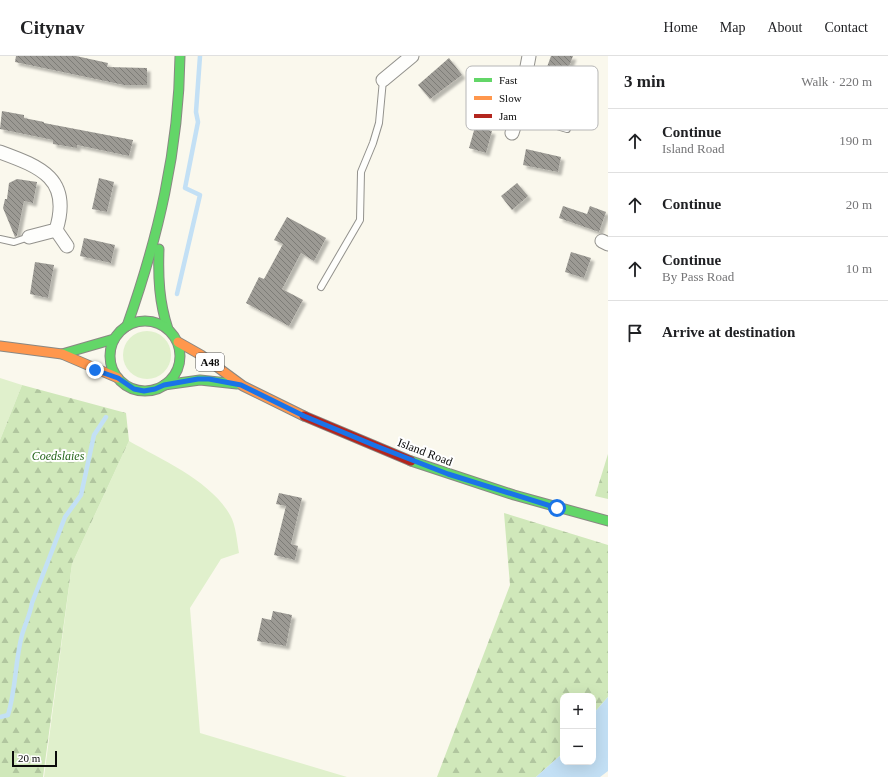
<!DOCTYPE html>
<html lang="en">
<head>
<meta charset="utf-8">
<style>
  :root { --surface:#fff; --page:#f2f2f2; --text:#202124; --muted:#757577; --line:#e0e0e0 }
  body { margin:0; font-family:"Times New Roman",serif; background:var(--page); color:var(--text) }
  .controls { position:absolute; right:12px; bottom:12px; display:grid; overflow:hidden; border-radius:8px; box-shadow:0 4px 16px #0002 }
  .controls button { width:36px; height:36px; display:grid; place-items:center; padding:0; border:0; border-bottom:1px solid var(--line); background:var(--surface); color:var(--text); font:20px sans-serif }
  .scale { position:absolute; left:12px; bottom:10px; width:45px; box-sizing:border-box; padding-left:4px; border:2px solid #0b0b0b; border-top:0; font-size:11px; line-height:14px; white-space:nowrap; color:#0b0b0b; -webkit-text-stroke:3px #fff; paint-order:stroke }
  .stop { position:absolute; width:12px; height:12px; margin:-9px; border:3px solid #1a73e8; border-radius:50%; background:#fff }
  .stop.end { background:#1a73e8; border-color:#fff; box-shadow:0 1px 4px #0008 }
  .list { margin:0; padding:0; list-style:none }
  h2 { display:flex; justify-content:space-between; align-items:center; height:52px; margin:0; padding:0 16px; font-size:17px }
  h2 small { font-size:13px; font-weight:400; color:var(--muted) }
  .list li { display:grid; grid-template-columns:26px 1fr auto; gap:12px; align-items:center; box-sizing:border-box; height:64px; padding:0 16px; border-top:1px solid var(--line) }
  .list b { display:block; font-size:15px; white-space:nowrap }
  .list p { margin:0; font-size:13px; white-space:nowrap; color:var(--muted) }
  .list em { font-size:13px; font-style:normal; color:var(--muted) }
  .icon { flex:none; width:22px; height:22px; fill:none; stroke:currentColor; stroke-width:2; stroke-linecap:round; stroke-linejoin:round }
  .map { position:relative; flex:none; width:608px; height:721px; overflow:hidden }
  header { display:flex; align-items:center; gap:24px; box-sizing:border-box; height:56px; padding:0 20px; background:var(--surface); border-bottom:1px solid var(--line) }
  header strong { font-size:19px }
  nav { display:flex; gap:22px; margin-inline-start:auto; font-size:14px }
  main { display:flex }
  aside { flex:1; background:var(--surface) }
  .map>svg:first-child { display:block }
  .grass { fill:#e0f0cc }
  .forest { fill:url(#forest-firs) }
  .water { fill:#c3e0f5 }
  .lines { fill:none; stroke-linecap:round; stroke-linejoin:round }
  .stream { stroke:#c3e0f5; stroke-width:4.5 }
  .building { fill:url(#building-back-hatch); filter:url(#shadow) }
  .lane-casing { stroke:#93928d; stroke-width:8 }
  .street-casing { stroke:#93928d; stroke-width:15 }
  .fast-casing { stroke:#898883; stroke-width:11 }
  .slow-casing { stroke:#898883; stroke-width:11 }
  .jam-casing { stroke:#898883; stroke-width:11 }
  .lane { stroke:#fefefc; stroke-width:6 }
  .street { stroke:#fefefc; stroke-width:13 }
  .fast { stroke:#63d668; stroke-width:9 }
  .slow { stroke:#ff974d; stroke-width:9 }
  .jam { stroke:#b3261e; stroke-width:9 }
  .route { stroke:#1a73e8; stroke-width:5 }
  .labels { text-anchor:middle; stroke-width:4; stroke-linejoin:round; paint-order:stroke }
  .shield { fill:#fff; stroke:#545454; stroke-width:1 }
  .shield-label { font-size:11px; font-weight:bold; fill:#0b0b0b }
  .street-label { font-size:12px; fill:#0b0b0b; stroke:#fff }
  .park-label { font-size:12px; font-style:italic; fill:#24641a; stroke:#fff }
  .key { fill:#fff; stroke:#b6b6b6; stroke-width:1 }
  .key-label { font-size:11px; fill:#0b0b0b }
</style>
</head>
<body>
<header>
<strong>Citynav</strong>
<nav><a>Home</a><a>Map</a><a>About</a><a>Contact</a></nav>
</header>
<main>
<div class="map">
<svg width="608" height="721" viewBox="0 0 608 721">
  <defs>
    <pattern id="forest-firs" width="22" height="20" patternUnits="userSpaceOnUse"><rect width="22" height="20" fill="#d0e8ba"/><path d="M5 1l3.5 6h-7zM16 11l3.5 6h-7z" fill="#b1c69f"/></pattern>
    <pattern id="building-back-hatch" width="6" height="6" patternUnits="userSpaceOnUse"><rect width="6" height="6" fill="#9c9a94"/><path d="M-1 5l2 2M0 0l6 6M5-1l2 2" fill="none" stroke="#7d7c77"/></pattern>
    <filter id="shadow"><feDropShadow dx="3.5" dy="3.5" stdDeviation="1" flood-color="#0004"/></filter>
  </defs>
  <rect width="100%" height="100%" fill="#faf8ed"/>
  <g class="grass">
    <circle cx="147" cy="299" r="24"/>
    <path d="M0 322 22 329 0 384Z"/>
    <path d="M129 385C162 404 211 425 230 459 236 469 237 486 239 497L221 503 190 552 200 677 347 721H44L72 508Z"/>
  </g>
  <g class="forest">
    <path d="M22 329 126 357 129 385 72 508 43 721H0V384Z"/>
    <path d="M608 398V443L595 440Z"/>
    <path d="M504 457 608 489V641L593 658V640H563V697L536 721H437L510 529Z"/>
  </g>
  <path class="water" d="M608 641V715L600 721H536L563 697V706H593V658Z"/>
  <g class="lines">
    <g class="stream">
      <path d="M177 238 200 139 185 132 198 66 196 56 200 0"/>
      <path d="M0 661 8 659C16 633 15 605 22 579 25 568 30 559 32 547L65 461 81 439 94 379 106 361"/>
    </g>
  </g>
  <g class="building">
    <path d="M16 0H76L108 7 107 11 147 12V29H124L15 6Z"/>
    <path d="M551 0H573L565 21H567L562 43H563L558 61 539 56 551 12 547 11Z"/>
    <path d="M449 2 462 19 430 43 418 29Z"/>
    <path d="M2 55 24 59V62L44 66V67L133 84 129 100 77 89V92L53 88V84L0 73Z"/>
    <path d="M475 71 492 75 486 97 469 92Z"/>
    <path d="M526 93 561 101 558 116 523 109Z"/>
    <path d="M99 122 114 126 107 156 92 153Z"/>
    <path d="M17 123 37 126 33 147 24 145 17 180 15 181 3 152 5 143H7L9 127Z"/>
    <path d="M517 127 528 140 512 154 501 140Z"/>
    <path d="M563 150 587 158 590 150 606 156 599 176 559 162Z"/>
    <path d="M287 161 326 182 314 205 301 197 282 233 303 244 289 270 246 247 259 221 264 223 283 188 274 184Z"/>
    <path d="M84 182 115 189 111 207 80 200Z"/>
    <path d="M571 196 591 202 584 222 565 216Z"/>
    <path d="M35 206 54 209 48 242 30 238Z"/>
    <path d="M279 437 302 442 291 488 298 490 295 504 274 499 286 450 276 448Z"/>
    <path d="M273 555 292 559 286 590 257 585 262 562 271 564Z"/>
  </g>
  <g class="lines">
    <g class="lane-casing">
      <g id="lane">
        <path d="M540 65 567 73"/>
        <path d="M0 183 14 186 29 181"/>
        <path d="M321 231 360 164 361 116 373 87 379 67 383 24"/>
      </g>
    </g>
    <g class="street-casing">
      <g id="street">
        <path d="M383 24 412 0"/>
        <path d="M518 58 540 65"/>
        <path d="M512 77 518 58 529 0"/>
        <path d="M0 96C41 111 72 123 56 174L29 181"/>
        <path d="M56 174 67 190"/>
        <path d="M602 185 608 188"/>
      </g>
    </g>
    <g class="fast-casing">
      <g id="fast">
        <path d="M159 193C158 221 159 246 168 273"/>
        <circle cx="145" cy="300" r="35"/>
        <path d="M127 270C158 182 179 94 180 0"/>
        <path d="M62 298 114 283"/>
        <path d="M164 329 200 324 237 328"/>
        <path d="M411 405 514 439 608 465"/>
      </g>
    </g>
    <g class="slow-casing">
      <g id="slow">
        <path d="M178 286 201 299 243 330 304 360"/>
        <path d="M0 290 62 298 118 322"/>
      </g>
    </g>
    <g class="jam-casing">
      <path id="jam" d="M304 360 411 405"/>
    </g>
    <use href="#lane" class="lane"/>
    <use href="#street" class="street"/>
    <use href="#fast" class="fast"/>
    <use href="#slow" class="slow"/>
    <use href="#jam" class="jam"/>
  </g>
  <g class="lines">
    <path class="route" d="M95 314 118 322 134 333 144 335 155 333 164 329 198 323H209L241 329 304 360 376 390 448 418 557 452"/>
  </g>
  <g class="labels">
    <rect class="shield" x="196" y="297" width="28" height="18" rx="3"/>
    <g class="shield-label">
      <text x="210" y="310">A48</text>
    </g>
    <g class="street-label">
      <text transform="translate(425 396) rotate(21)" y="4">Island Road</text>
    </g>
    <g class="park-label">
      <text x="58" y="404">Coedslaies</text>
    </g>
  </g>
  <rect x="466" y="10" width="132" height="64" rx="6" class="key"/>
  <rect x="474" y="22" width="18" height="4" fill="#63d668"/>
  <rect x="474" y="40" width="18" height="4" fill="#ff974d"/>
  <rect x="474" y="58" width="18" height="4" fill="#b3261e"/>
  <g class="key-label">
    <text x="499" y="28">Fast</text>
    <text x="499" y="46">Slow</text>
    <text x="499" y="64">Jam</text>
  </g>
</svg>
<div class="controls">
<button>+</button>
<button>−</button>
</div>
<div class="scale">20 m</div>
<div class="stop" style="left:557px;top:452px"></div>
<div class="stop end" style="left:95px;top:314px"></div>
</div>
<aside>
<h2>3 min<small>Walk · 220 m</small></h2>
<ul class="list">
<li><svg class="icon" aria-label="ahead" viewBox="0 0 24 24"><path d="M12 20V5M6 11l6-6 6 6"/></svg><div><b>Continue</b><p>Island Road</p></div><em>190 m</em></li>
<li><svg class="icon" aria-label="ahead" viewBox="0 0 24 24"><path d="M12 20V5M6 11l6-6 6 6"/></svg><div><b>Continue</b></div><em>20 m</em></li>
<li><svg class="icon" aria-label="ahead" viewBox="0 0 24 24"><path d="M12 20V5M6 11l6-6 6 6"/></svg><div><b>Continue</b><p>By Pass Road</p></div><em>10 m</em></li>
<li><svg class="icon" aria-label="arrive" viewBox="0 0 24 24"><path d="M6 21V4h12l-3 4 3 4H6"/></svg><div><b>Arrive at destination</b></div></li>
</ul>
</aside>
</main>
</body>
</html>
